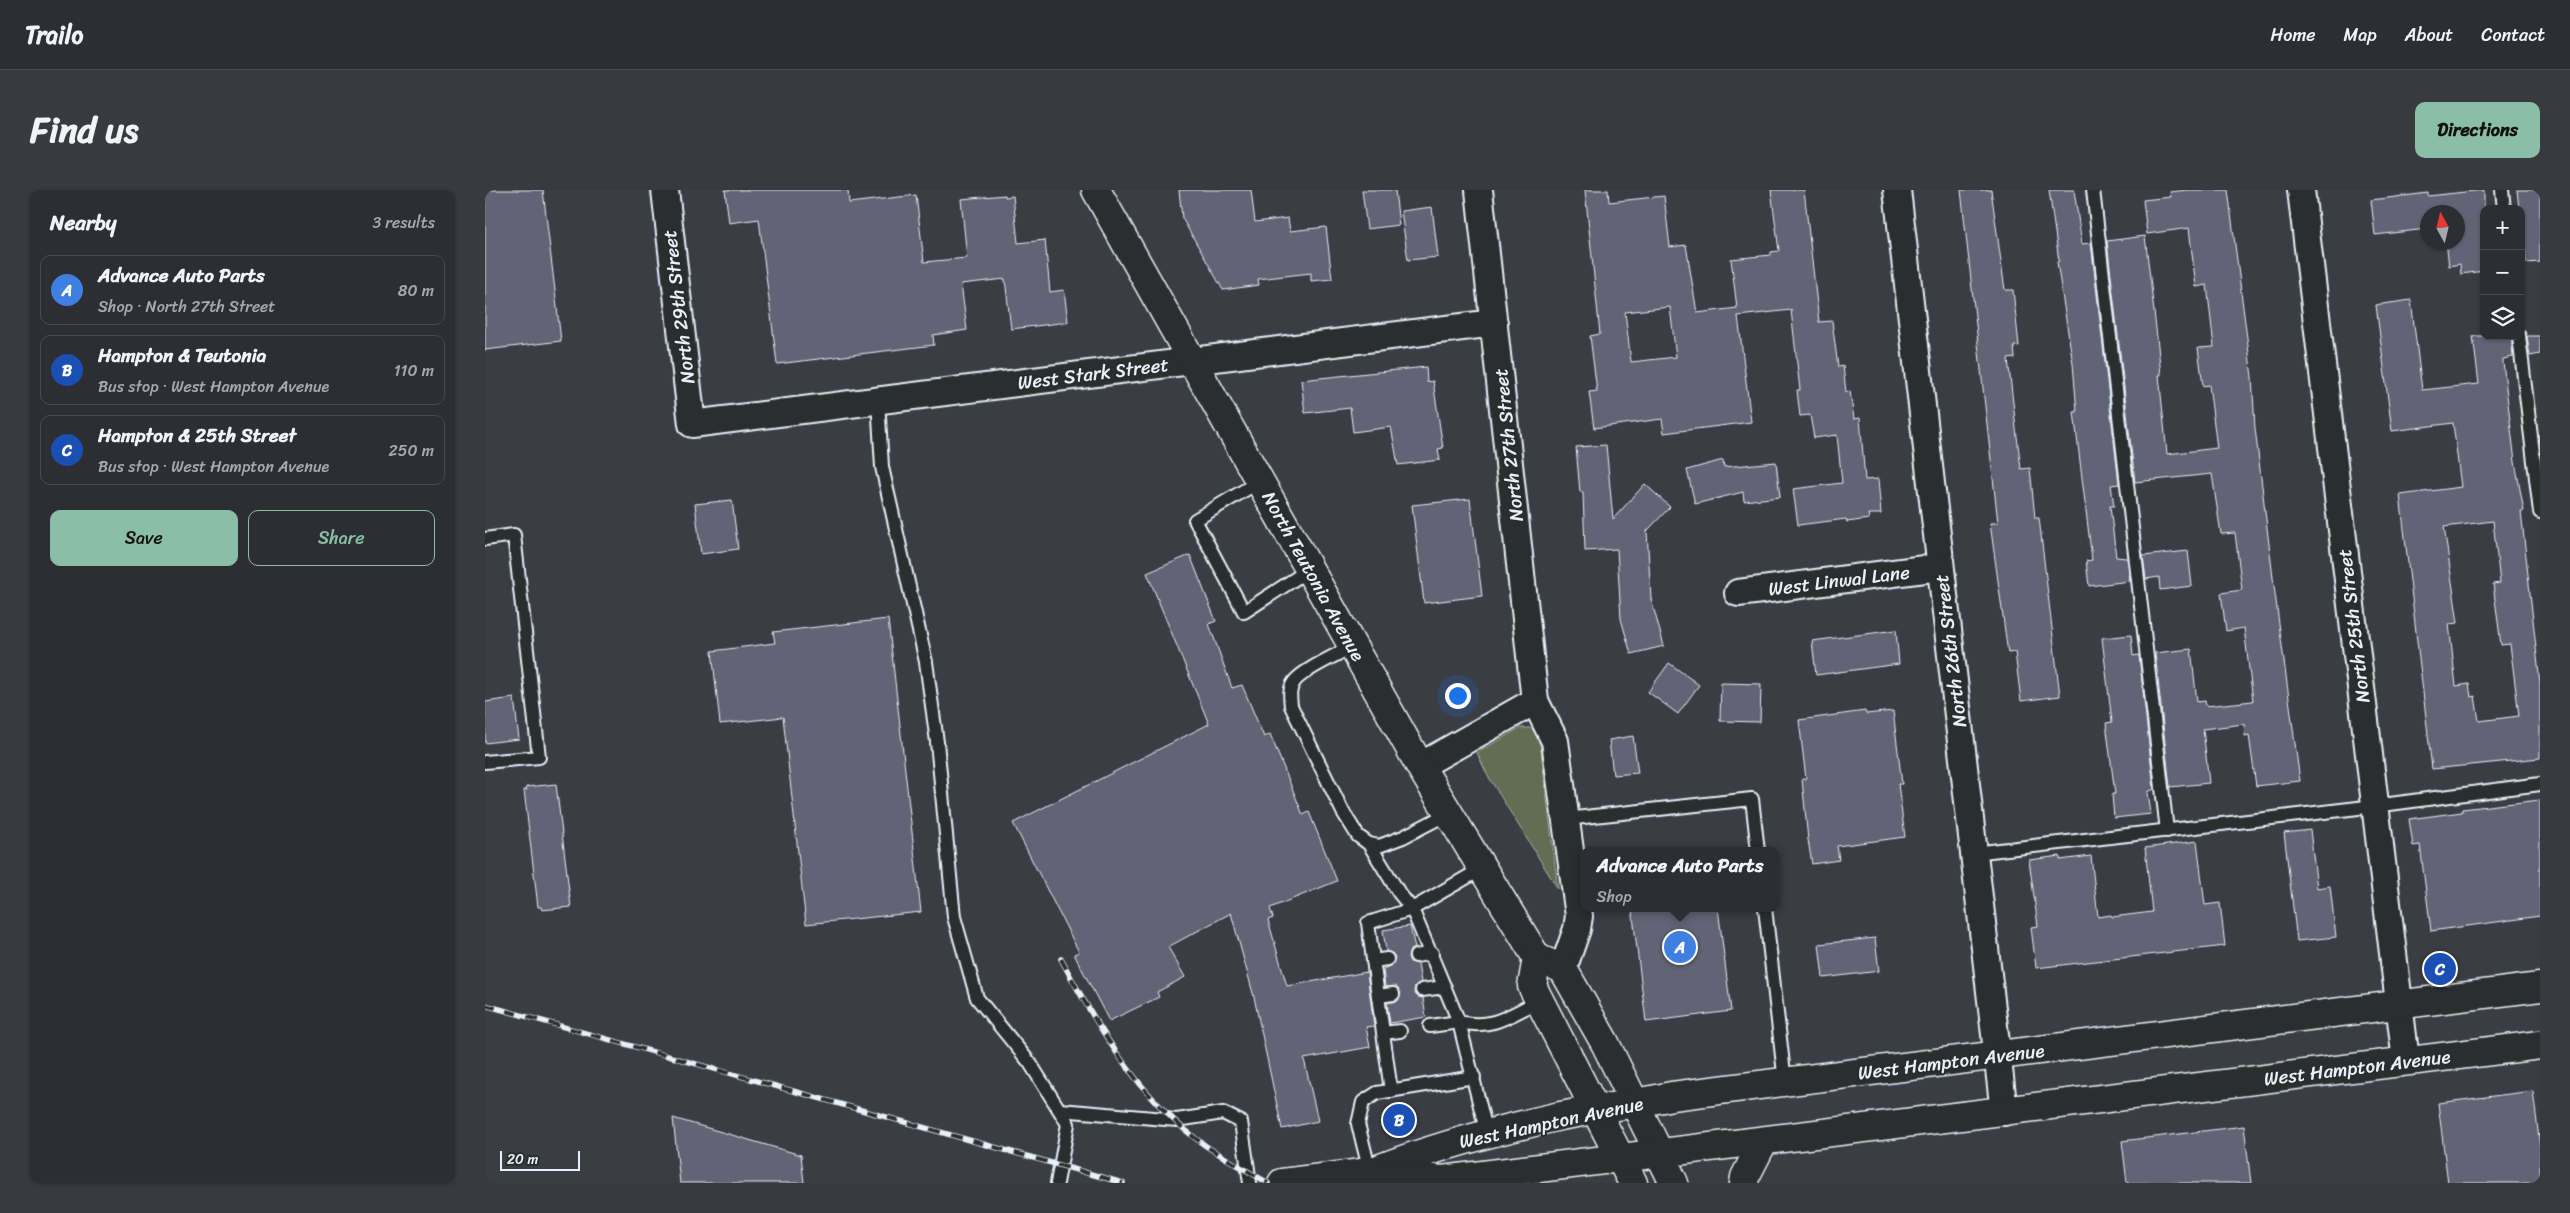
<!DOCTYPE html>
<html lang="en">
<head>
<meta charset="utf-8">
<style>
  :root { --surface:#2c2e33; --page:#383a3f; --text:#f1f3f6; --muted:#a6a8ac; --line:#484a4e; --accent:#8abfa5 }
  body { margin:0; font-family:Sriracha,sans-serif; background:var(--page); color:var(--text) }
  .controls { position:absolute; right:15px; top:15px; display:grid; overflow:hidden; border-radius:10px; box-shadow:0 1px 4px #0004 }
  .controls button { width:45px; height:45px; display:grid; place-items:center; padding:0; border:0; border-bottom:1px solid var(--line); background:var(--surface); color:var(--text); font:25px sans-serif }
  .compass { position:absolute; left:1935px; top:15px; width:45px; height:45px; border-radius:50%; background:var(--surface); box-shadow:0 1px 4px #0004; rotate:352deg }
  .scale { position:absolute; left:15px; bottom:12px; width:80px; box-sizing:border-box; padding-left:5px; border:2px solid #e8f1f8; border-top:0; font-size:14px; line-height:18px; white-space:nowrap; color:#e8f1f8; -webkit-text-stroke:4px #2a2d2e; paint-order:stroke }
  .you { position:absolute; left:972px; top:505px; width:18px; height:18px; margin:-12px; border:4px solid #fff; border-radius:50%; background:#1a73e8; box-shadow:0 0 0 8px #1a73e833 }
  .badge { display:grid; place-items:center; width:32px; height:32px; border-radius:50%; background:var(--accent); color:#fff; font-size:16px; font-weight:700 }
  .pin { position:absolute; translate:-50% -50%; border:2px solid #fff; box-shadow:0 1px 5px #0006 }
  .popup { position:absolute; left:1095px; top:657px; width:200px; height:65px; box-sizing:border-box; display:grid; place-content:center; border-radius:10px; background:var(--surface); filter:drop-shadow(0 1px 4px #0005); font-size:16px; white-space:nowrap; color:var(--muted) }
  .popup b { font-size:19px; color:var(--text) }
  .popup::after { content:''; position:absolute; left:50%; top:100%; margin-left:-10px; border:10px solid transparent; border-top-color:var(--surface) }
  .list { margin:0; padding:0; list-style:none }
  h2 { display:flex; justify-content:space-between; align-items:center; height:65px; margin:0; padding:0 20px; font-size:21px }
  h2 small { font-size:16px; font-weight:400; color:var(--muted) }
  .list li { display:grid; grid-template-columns:32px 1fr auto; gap:15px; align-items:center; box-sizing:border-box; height:70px; margin:0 10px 10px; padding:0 10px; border:1px solid var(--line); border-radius:10px }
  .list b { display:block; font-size:19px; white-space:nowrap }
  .list p { margin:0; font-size:16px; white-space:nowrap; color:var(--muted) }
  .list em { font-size:16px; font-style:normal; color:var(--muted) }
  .actions { display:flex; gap:10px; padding:15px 20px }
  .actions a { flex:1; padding:11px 0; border:1px solid var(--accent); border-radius:10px; text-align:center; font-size:18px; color:var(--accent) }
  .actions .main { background:var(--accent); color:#111 }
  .icon { flex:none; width:28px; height:28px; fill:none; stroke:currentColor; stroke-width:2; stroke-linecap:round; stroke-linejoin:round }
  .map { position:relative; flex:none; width:2055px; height:993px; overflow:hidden; border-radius:10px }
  header { display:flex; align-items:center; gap:30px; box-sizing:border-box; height:70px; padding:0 25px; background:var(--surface); border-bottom:1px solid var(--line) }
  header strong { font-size:24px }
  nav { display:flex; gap:28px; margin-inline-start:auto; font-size:18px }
  .intro { display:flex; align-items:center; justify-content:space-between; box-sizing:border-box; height:120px; padding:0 30px }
  h1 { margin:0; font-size:35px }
  .button { padding:12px 22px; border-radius:10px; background:var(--accent); color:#111; font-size:18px; font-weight:700 }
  main { display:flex; gap:30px; padding:0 30px }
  aside { flex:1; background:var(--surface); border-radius:10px; box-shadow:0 1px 4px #0004 }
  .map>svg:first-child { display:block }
  .green { fill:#626d53; stroke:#a5afa6 }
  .building { fill:#636376; stroke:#e8f1f8; fill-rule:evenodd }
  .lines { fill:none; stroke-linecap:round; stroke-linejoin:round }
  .lane-casing { stroke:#e8f1f8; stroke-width:16 }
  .street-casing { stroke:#e8f1f8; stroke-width:30 }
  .secondary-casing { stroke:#e8f1f8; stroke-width:31 }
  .lane { stroke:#2a2d2e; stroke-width:12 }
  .street { stroke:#2a2d2e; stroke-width:26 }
  .secondary { stroke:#2a2d2e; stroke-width:28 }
  .rail-casing { stroke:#e8f1f8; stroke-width:5.5 }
  .rail { stroke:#2a2d2e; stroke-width:4; stroke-dasharray:11; stroke-linecap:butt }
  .labels { text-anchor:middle; stroke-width:4; stroke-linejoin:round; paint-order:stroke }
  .street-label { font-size:19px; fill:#e8f1f8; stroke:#2a2d2e }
</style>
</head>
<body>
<header>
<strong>Trailo</strong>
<nav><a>Home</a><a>Map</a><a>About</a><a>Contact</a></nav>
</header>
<div class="intro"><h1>Find us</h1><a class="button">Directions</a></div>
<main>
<aside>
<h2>Nearby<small>3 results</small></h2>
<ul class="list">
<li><span class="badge" style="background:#3f7fe0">A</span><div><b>Advance Auto Parts</b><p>Shop · North 27th Street</p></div><em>80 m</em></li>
<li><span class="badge" style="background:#1a4fb4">B</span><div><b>Hampton &amp; Teutonia</b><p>Bus stop · West Hampton Avenue</p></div><em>110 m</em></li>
<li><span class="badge" style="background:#1a4fb4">C</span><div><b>Hampton &amp; 25th Street</b><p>Bus stop · West Hampton Avenue</p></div><em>250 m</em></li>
</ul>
<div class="actions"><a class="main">Save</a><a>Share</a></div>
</aside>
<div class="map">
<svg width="2055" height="993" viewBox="0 0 2055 993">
  <rect width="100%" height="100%" fill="#3b3d44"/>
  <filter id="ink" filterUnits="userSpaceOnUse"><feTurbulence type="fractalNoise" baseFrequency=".02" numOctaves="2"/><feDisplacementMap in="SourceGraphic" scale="10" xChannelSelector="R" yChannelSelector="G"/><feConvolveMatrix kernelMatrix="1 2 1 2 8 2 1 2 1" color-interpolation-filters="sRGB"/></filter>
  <g filter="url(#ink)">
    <path class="green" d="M1035 538H1045L1054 544 1073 699 1003 586 992 563Z"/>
    <g class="building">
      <path d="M0 0H58L76 151 0 160Z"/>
      <path d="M240 0H363L364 13 431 5 439 72 482 68 476 9 520 5V7L528 6 533 53 560 50 565 102 579 100 583 132 526 139 520 89 476 94 482 140 448 145 449 155 292 174 274 29 244 33Z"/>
      <path d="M694 0H766L770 32 803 28 805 41 841 37 847 89 826 91V83L773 89 774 95 738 100 697 28Z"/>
      <path d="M877 0H910L914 35 882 39Z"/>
      <path d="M1100 0H1123L1124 12 1179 6 1185 57 1201 55 1212 123 1252 118 1246 69 1286 65V62L1294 61 1286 0H1319L1334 132 1347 131 1353 177 1358 176 1361 202 1365 201 1369 229 1375 228 1380 290 1393 289 1396 324H1383L1384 329 1362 332 1361 329 1313 335 1308 299 1357 293 1352 245 1329 248 1325 225 1315 226 1312 200H1315L1306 120 1253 126 1266 232 1179 243 1177 229 1109 238 1104 202 1112 201 1105 146 1115 144ZM1185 117 1191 167 1146 172 1140 122Z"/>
      <path d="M1476 0H1506L1520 100H1528L1534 156H1529L1530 168 1523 169 1530 230 1536 279 1545 278 1550 328H1554L1575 506 1536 511 1530 462 1523 463 1505 333H1513Z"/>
      <path d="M1564 0H1589L1597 54 1606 53 1634 294 1626 295 1629 316H1625L1631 367 1642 368 1645 391 1604 396 1601 371 1607 370 1589 222H1592L1588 174 1572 72 1574 71Z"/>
      <path d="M1702 0H1743L1767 187 1770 238 1789 396 1815 591 1771 596 1764 545 1760 546 1759 534 1718 539 1724 593 1685 597 1670 463 1706 459 1712 512 1720 511 1721 516 1768 511 1759 438 1741 441 1736 403 1757 400 1750 343 1736 344 1727 284 1650 292 1622 51 1660 46 1672 147 1676 185H1674L1682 264 1732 258 1724 195 1718 196 1713 158 1729 157 1722 95 1711 97 1704 38 1662 44 1658 10 1686 7 1685 2Z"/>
      <path d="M1999 0V81L1976 84 1975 74 1964 76 1961 52H1972V22H1942V39L1890 45 1886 10 1943 3V6Z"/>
      <path d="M2032 0H2055V72L2041 73 2036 19H2034Z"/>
      <path d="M947 17 953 67 923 70 916 21Z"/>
      <path d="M1926 110 1937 200 1994 194 1988 146H2026L2028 167 2018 169V172L2030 272 2039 321H2036L2055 494V568L1947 579 1915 305 1976 297 1968 233 1907 241 1891 115ZM2008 331 2015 393 2008 394 2016 455 2025 454 2034 526 1994 531 1990 506 1986 507 1984 494 1971 496 1964 434 1973 433 1959 337Z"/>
      <path d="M2042 146H2055V164L2045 166Z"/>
      <path d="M941 177 942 192 948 191 958 258 953 259 955 270 913 275 906 237 868 242 865 218 820 223 816 190Z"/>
      <path d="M1121 255 1128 329 1160 294 1185 317 1162 341 1166 409 1179 456 1146 464 1136 429 1132 359 1100 361 1098 302H1095L1091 257Z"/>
      <path d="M1238 270 1239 277 1291 272 1295 307 1259 311 1258 302 1210 314 1202 280Z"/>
      <path d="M985 309 997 406 939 413 927 315Z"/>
      <path d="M247 310 253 359 216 364 210 314Z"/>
      <path d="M1703 361 1707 396 1675 400 1674 387 1661 389 1658 366Z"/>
      <path d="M705 365 731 431 724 434 747 498 757 495 779 547 785 544 818 625 824 622 852 691 785 718 788 728 783 730 802 796 882 782 889 836 881 837 885 857 819 869 833 931 797 939 769 807 746 723 683 757 700 787 672 802 674 807 624 831 589 764 594 762 528 633 724 534 662 383Z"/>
      <path d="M403 429 436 722 321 734 298 527 235 534 227 461 290 453 288 442Z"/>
      <path d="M1411 440 1414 474 1331 485 1327 451Z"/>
      <path d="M1646 445 1648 466 1654 465 1669 599 1663 602 1666 624 1629 628 1627 604H1630L1621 533 1627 532 1617 448Z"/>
      <path d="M1184 473 1214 495 1193 524 1163 502Z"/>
      <path d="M1236 493 1276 494 1275 532 1235 531Z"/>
      <path d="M29 508 34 549 0 553V512Z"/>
      <path d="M1380 521 1381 524 1408 521 1417 594H1413L1420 647 1352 656 1354 670 1327 674 1323 650 1317 589H1321L1314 530Z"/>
      <path d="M1148 546 1153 583 1128 585 1124 550Z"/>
      <path d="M71 594 86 717 57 720 56 717H53L39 600H42L41 597Z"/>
      <path d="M2055 610V726L1946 741 1935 655 1928 656 1924 629 1977 622V619Z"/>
      <path d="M1825 640 1832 698 1845 696 1851 747 1812 751 1799 643Z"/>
      <path d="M1712 651 1720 715 1735 713 1740 756 1551 778 1546 737 1553 736 1544 670 1575 666V670L1606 666 1613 727 1626 725 1627 727 1667 722 1660 658Z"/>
      <path d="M1147 718H1233L1246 821 1161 832Z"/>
      <path d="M925 736 930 758 925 760 923 767 925 772 933 774 936 792 930 796 929 802 933 807 938 808 941 827 905 833 902 813 913 811 916 803 911 796 900 797 898 779 907 775 910 768 908 764 901 761 898 740Z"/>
      <path d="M1390 748 1394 781 1338 788 1334 754Z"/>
      <path d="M2048 901 2055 957V993H1963L1953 913Z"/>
      <path d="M188 928 316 965 319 993H195Z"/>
      <path d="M1759 936 1766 993H1642L1637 951Z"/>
    </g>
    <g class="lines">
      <g class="lane-casing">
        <g id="lane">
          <path d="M1608 0 1682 641"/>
          <path d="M2017 0 2019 19"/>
          <path d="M2034 146 2055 322"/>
          <path d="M393 210 397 277 441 472 452 552 469 727 492 808 545 873 583 934 572 993"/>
          <path d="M775 291 710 330 759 422 825 379"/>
          <path d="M0 349 29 345 54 567 0 572"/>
          <path d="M868 456C854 464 816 481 809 492 804 499 805 507 806 516L858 622 873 646 884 654 894 656 918 647 964 623"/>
          <path d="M1081 629 1267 609 1273 661"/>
          <path d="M884 654 914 703 927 719 974 832C1008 840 1025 825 1054 811"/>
          <path d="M1489 663 1890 616 2055 594"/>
          <path d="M1280 718 1300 892"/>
          <path d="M931 766 947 763"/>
          <path d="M888 771 902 769"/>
          <path d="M937 800 960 797"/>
          <path d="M893 806 908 804"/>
          <path d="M945 836 974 832 1002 944"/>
          <path d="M898 843 915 841"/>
          <path d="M906 901 883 733 927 719 998 678"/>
          <path d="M575 920 692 930 738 923 756 932 765 993"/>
          <path d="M885 982 873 934 878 912 892 903 989 887"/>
        </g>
      </g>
      <g class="street-casing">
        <g id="street">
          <path d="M180 0 207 234 1009 133"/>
          <path d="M994 0 1050 511 1070 551 1094 726 1092 739 1078 779"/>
          <path d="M1412 0 1519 922"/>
          <path d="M1816 0 1921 871"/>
          <path d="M1253 403 1455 377"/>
          <path d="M935 576 1050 511"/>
        </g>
      </g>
      <g class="secondary-casing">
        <g id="secondary">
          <path d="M611 0 935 576 1052 768 1078 779 1120 853 1189 993"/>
          <path d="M1052 768 1047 796 1148 993"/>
          <path d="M888 981C948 957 1009 941 1071 927 1110 919 1149 914 1187 906L2055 797"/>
          <path d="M797 993 885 982 957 990 2055 855"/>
          <path d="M1259 993 1260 987 1278 952"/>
        </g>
      </g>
      <use href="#lane" class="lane"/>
      <use href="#street" class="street"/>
      <use href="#secondary" class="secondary"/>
      <g class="rail-casing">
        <g id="rail">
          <path d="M576 769C613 838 655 910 721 956 741 969 763 981 783 993"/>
          <path d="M0 815 638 993"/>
        </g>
      </g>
      <use href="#rail" class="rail"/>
    </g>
  </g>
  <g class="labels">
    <g class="street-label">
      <text transform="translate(193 117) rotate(-97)" y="7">North 29th Street</text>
      <text transform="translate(608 183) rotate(-7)" y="7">West Stark Street</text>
      <text transform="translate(1023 255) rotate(-96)" y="7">North 27th Street</text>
      <text transform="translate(829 386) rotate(61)" y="7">North Teutonia Avenue</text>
      <text transform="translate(1354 390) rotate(-7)" y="7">West Linwal Lane</text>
      <text transform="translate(1868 436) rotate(-97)" y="7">North 25th Street</text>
      <text transform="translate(1465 461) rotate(-97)" y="7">North 26th Street</text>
      <text transform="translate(1466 871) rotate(-7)" y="7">West Hampton Avenue</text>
      <text transform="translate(1872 877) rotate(-7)" y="7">West Hampton Avenue</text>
      <text transform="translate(1066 932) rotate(-12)" y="7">West Hampton Avenue</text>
    </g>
  </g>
</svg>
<div class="controls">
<button>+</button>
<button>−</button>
<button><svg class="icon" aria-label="layers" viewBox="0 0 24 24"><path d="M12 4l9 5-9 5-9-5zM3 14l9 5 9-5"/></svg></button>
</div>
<svg class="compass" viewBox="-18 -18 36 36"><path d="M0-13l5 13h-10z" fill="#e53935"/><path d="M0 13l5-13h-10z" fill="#a6a8ac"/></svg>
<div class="scale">20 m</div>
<div class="you"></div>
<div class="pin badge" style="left:1195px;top:757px;background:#3f7fe0">A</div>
<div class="popup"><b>Advance Auto Parts</b>Shop</div>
<div class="pin badge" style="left:914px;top:930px;background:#1a4fb4">B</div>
<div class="pin badge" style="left:1955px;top:779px;background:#1a4fb4">C</div>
</div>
</main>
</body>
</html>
